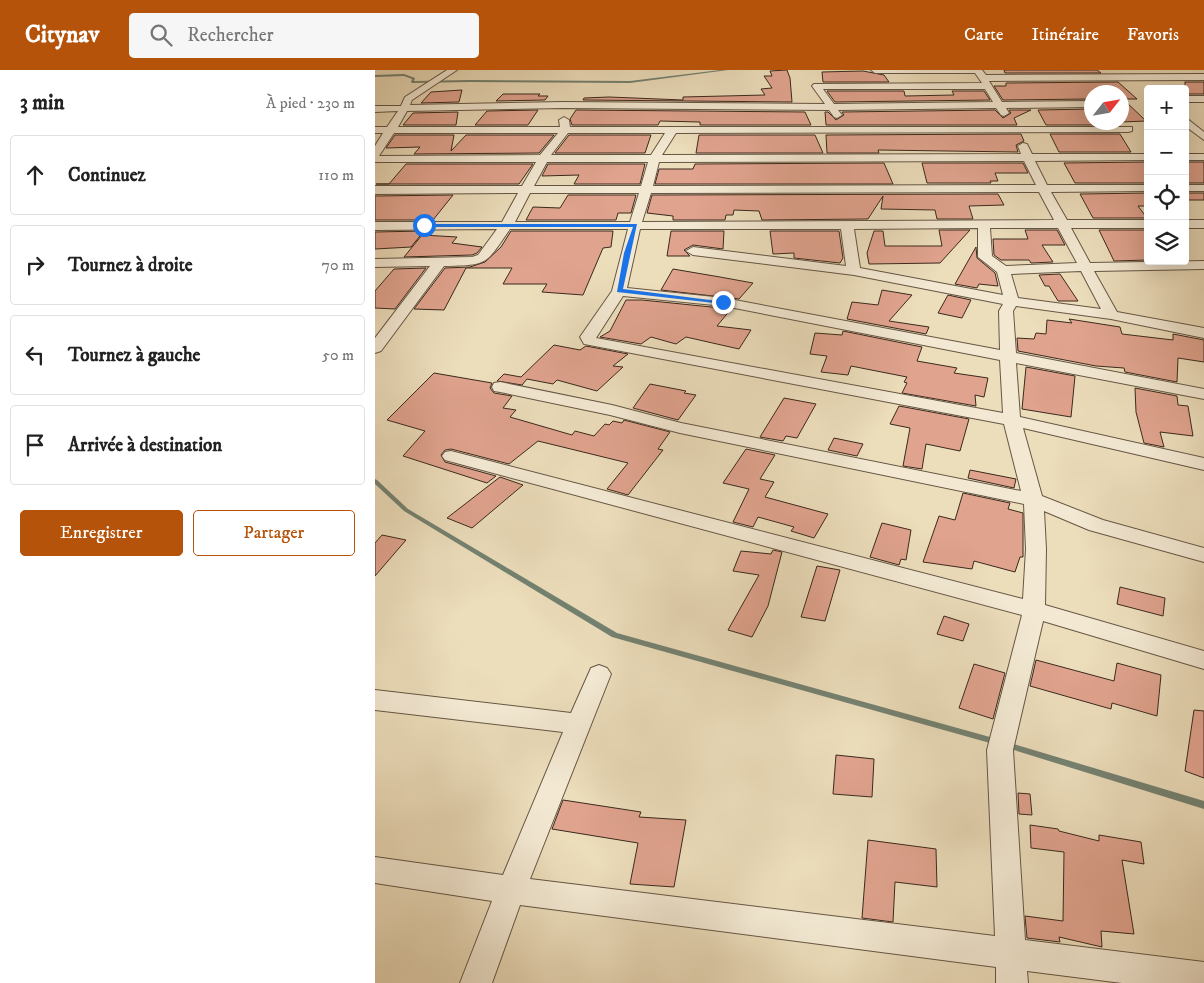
<!DOCTYPE html>
<html lang="fr">
<head>
<meta charset="utf-8">
<style>
  :root { --surface:#fff; --page:#f6f6f6; --text:#222; --muted:#767676; --line:#e0e0e0; --accent:#b45309 }
  body { margin:0; font-family:"IM FELL DW Pica",serif; background:var(--page); color:var(--text) }
  .controls { position:absolute; right:15px; top:15px; display:grid; overflow:hidden; border-radius:5px; box-shadow:0 5px 20px #0002 }
  .controls button { width:45px; height:45px; display:grid; place-items:center; padding:0; border:0; border-bottom:1px solid var(--line); background:var(--surface); color:var(--text); font:25px sans-serif }
  .compass { position:absolute; left:709px; top:15px; width:45px; height:45px; border-radius:50%; background:var(--surface); box-shadow:0 5px 20px #0002; rotate:59deg }
  .stop { position:absolute; width:15px; height:15px; margin:-11px; border:4px solid #1a73e8; border-radius:50%; background:#fff }
  .stop.end { background:#1a73e8; border-color:#fff; box-shadow:0 1px 5px #0008 }
  .list { margin:0; padding:0; list-style:none }
  h2 { display:flex; justify-content:space-between; align-items:center; height:65px; margin:0; padding:0 20px; font-size:21px }
  h2 small { font-size:16px; font-weight:400; color:var(--muted) }
  .list li { display:grid; grid-template-columns:32px 1fr auto; gap:15px; align-items:center; box-sizing:border-box; height:80px; margin:0 10px 10px; padding:0 10px; border:1px solid var(--line); border-radius:5px }
  .list b { display:block; font-size:19px; white-space:nowrap }
  .list em { font-size:16px; font-style:normal; color:var(--muted) }
  .actions { display:flex; gap:10px; padding:15px 20px }
  .actions a { flex:1; padding:11px 0; border:1px solid var(--accent); border-radius:5px; text-align:center; font-size:18px; color:var(--accent) }
  .actions .main { background:var(--accent); color:#fff }
  .icon { flex:none; width:28px; height:28px; fill:none; stroke:currentColor; stroke-width:2; stroke-linecap:round; stroke-linejoin:round }
  .map { position:relative; flex:none; width:829px; height:913px; overflow:hidden }
  header { display:flex; align-items:center; gap:30px; box-sizing:border-box; height:70px; padding:0 25px; background:var(--accent); color:#fff }
  header strong { font-size:24px }
  nav { display:flex; gap:28px; margin-inline-start:auto; font-size:18px }
  .search { width:350px; height:45px; background:var(--page); display:flex; align-items:center; gap:12px; box-sizing:border-box; padding:0 18px; border-radius:5px; color:var(--muted); font-size:19px }
  main { display:flex }
  aside { flex:1; background:var(--surface) }
  .map>svg:first-child { display:block }
  .lines { fill:none; stroke-linecap:round; stroke-linejoin:round }
  .stream { fill:#748271; fill-rule:evenodd }
  .building { fill:#e0a38e; stroke:#3a291c }
  .minor-casing { stroke:#665644; stroke-width:2 }
  .minor { fill:#f3e9d3; fill-rule:evenodd }
  .route { fill:#1a73e8 }
</style>
</head>
<body>
<header>
<strong>Citynav</strong>
<div class="search"><svg class="icon" aria-label="search" viewBox="0 0 24 24"><circle cx="10" cy="10" r="6"/><path d="M15 15l6 6"/></svg>Rechercher</div>
<nav><a>Carte</a><a>Itinéraire</a><a>Favoris</a></nav>
</header>
<main>
<aside>
<h2>3 min<small>À pied · 230 m</small></h2>
<ul class="list">
<li><svg class="icon" aria-label="ahead" viewBox="0 0 24 24"><path d="M12 20V5M6 11l6-6 6 6"/></svg><div><b>Continuez</b></div><em>110 m</em></li>
<li><svg class="icon" aria-label="right" viewBox="0 0 24 24"><path d="M7 20v-9h11M14 6l5 5-5 5"/></svg><div><b>Tournez à droite</b></div><em>70 m</em></li>
<li><svg class="icon" aria-label="left" viewBox="0 0 24 24"><path d="M17 20v-9H6M10 6l-5 5 5 5"/></svg><div><b>Tournez à gauche</b></div><em>50 m</em></li>
<li><svg class="icon" aria-label="arrive" viewBox="0 0 24 24"><path d="M6 21V4h12l-3 4 3 4H6"/></svg><div><b>Arrivée à destination</b></div></li>
</ul>
<div class="actions"><a class="main">Enregistrer</a><a>Partager</a></div>
</aside>
<div class="map">
<svg width="829" height="913" viewBox="0 0 829 913">
  <rect width="100%" height="100%" fill="#ecddbb"/>
  <filter id="stains"><feTurbulence type="fractalNoise" baseFrequency=".004" numOctaves="4"/><feColorMatrix values="0 0 0 0 .2 0 0 0 0 .09 0 0 0 0 .02 0 0 0 .5 -.17"/></filter>
  <radialGradient id="worn" r=".72"><stop offset=".6" stop-color="#630" stop-opacity="0"/><stop offset="1" stop-color="#630" stop-opacity=".3"/></radialGradient>
  <g class="lines">
    <g class="stream">
      <path d="M345 0H353L255 13 94 12 37 13 36 12 37 9 29 6 0 7V5L29 4 40 8 39 11 94 10 255 11Z"/>
      <path d="M0 409 2 410 33 439 242 563 622 669 625 670 626 672 625 674 622 675 237 567 29 441 0 414Z"/>
      <path d="M632 672 829 731V739L629 677 628 675 629 673Z"/>
    </g>
  </g>
  <g class="building">
    <path d="M412 0 415 8 417 32 208 30 209 28 234 27 308 30V27L390 25 386 19 397 18 389 6H397L395 1Z"/>
    <path d="M629 0H722L726 3H630Z"/>
    <path d="M488 1 509 5 514 12H448L447 2Z"/>
    <path d="M743 12 762 29H748L771 51 746 52V22H716V29L628 30 619 16H631V13Z"/>
    <rect x="810" y="12" width="19" height="12"/>
    <path d="M87 20 84 32 46 33 56 22Z"/>
    <path d="M452 21H529L530 26 579 25 577 21H609L615 30 460 32Z"/>
    <path d="M128 24H165L163 26H173L170 30 121 31Z"/>
    <path d="M716 39V52H738L740 55H671L663 40Z"/>
    <path d="M163 40 153 55H100L112 41Z"/>
    <path d="M201 40 430 42 436 55H325V52L285 51 283 55H197L195 49Z"/>
    <path d="M620 40 628 48 636 43 634 40H656L639 48 642 55H451L450 42H453L461 50 469 45 467 42Z"/>
    <path d="M83 42 81 55H28L38 43Z"/>
    <path d="M646 64 649 71 641 75 643 82 503 80 504 83H452L451 65Z"/>
    <path d="M675 64H745L756 82H684Z"/>
    <path d="M20 65H79L76 81 91 65H179L164 83 39 84 45 77 11 78Z"/>
    <path d="M194 65H276L270 83H180Z"/>
    <path d="M324 65H440L448 83H321Z"/>
    <path d="M773 92V113H700L689 93Z"/>
    <rect x="810" y="92" width="19" height="21"/>
    <path d="M509 93 518 114H280L284 99H318L320 94Z"/>
    <path d="M547 93H648L653 103H620L623 111H615L616 113H552Z"/>
    <path d="M31 94H158L144 114H1H14Z"/>
    <path d="M173 94H270L265 114H199L204 105 167 106Z"/>
    <path d="M773 123V136H763L772 148H718L705 124Z"/>
    <rect x="810" y="123" width="19" height="7"/>
    <path d="M623 124 629 135 594 136 598 149H562L560 140 506 139 508 126 493 149 387 150 384 141 359 140 358 145H351L350 150H298V146L272 143 277 125Z"/>
    <path d="M78 125 58 150H0V126Z"/>
    <path d="M193 125H261L256 143H243L241 150H151L158 137 185 138Z"/>
    <path d="M564 160H595L565 193 494 194 492 183 499 161H508L510 176H567Z"/>
    <path d="M650 160H682L690 175H667L678 192 656 193 654 190H626L619 185 618 169H653Z"/>
    <path d="M724 160H773V190L739 191Z"/>
    <path d="M49 161 36 177 0 179V162Z"/>
    <path d="M136 161H238L236 177 228 178 208 225 167 222 172 214H128L137 198H91L69 240 39 239 70 198 95 197 110 192 126 177Z"/>
    <path d="M296 161H349L348 179 318 175 309 180 315 186H292Z"/>
    <path d="M395 161H464L468 188 465 193 419 188V183L398 184Z"/>
    <path d="M47 165 82 167 77 173 107 177 102 183 97 185 29 187Z"/>
    <path d="M601 177 602 188 620 203 623 216 604 214 602 218 580 214Z"/>
    <path d="M51 198 20 239 0 238V221L19 199Z"/>
    <path d="M298 199 345 207 378 213 364 229 286 220Z"/>
    <path d="M685 204 703 231H683L674 216H670L664 205Z"/>
    <path d="M507 220 537 225 514 251 554 257 551 264 472 249 477 232 503 235Z"/>
    <path d="M573 225 596 230 587 248 563 243Z"/>
    <path d="M251 230H267L356 239 342 256 376 260 364 279 311 267 301 274 276 267 266 274 225 267 235 261Z"/>
    <path d="M694 249 745 257 747 264 798 270V264L829 270V292L803 288 802 312 750 302 749 298 721 296 643 281 642 268 659 269 661 263 671 264 672 250 697 253Z"/>
    <path d="M468 261 547 277 542 291 582 298 579 303 613 308 609 327 600 325 601 336 527 323 532 313 529 312 532 307 476 296 473 305 446 302 452 286 435 284 440 263 467 265Z"/>
    <path d="M179 275 205 280 211 276 253 284 238 296 248 297 222 321 182 310 178 314 152 309 147 315 122 311 129 304 146 307Z"/>
    <path d="M651 297 700 306 696 347 647 339Z"/>
    <path d="M59 303 117 313 115 318 119 323 137 326 128 338 141 340 135 347 197 365 200 361 219 366 230 354 234 355 238 351 247 353 249 350 295 362 283 379 288 380 253 425 232 419 253 393 163 371 134 394 76 379 70 380 66 385 70 392 121 406 112 413 28 386 50 361 12 350Z"/>
    <path d="M275 314 311 321 309 323 321 325 303 350 258 338Z"/>
    <path d="M760 318 802 326 803 335 813 336 818 366 785 362 789 377 769 373 761 342Z"/>
    <path d="M409 328 441 334 422 368 411 366 408 371 385 367Z"/>
    <path d="M524 336 594 349 585 381 551 374 547 399 528 396 535 358 515 354Z"/>
    <path d="M459 368 488 374 482 386 453 380Z"/>
    <path d="M371 379 400 385 385 409 399 412 390 427 453 444 439 468 416 461 419 457 383 447 378 457 358 452 374 419 348 413Z"/>
    <path d="M595 400 641 409 639 418 593 408Z"/>
    <path d="M125 407 148 415 97 458 72 448Z"/>
    <path d="M588 423 635 433 633 439 648 443V487H645L640 502 599 491 597 499 548 492 564 446 580 450Z"/>
    <path d="M507 453 536 460 531 490 526 489 524 495 495 487Z"/>
    <path d="M7 465 31 470 0 506V473Z"/>
    <path d="M398 480 407 482 393 536 377 567 353 560 384 505 358 501 366 481 396 484Z"/>
    <path d="M442 496 465 500 450 551 426 547Z"/>
    <path d="M745 517 790 528 788 546 742 534Z"/>
    <path d="M569 546 594 554 588 571 562 564Z"/>
    <path d="M661 590 739 611 742 593 786 605 782 646 737 633 736 639 655 616Z"/>
    <path d="M599 594 630 603 618 649 584 638Z"/>
    <path d="M819 640 829 641V708L810 701Z"/>
    <path d="M461 685 499 689 497 727 458 724Z"/>
    <path d="M643 723 655 724 657 745 644 744Z"/>
    <path d="M188 730 266 742 264 747 311 750 299 817 255 814 263 773 177 759Z"/>
    <path d="M655 755 683 759 684 761 724 771V765L766 772 769 794 747 790 759 864 726 861 727 877 684 867 685 872 652 868 650 846 688 851 689 782 656 778Z"/>
    <path d="M493 770 561 779 562 817 520 812 518 852 487 848Z"/>
  </g>
  <g class="lines">
    <g class="minor-casing">
      <g id="minor">
        <path d="M72 0H82L37 30 35 35 188 32 450 34 437 16 439 14 607 13 600 3H500L496 0H607L611 5 829 4V10L614 11 627 32 716 31V37L631 38 634 43 629 46 626 45 621 38 463 40 467 45 462 48 459 47 454 40 188 38 32 41 23 57H185L184 50 189 47 194 50 195 57H757V61L753 62 301 63 287 85 646 84 643 76 648 73 652 74 657 84H773V90L660 91 672 115H773V121L676 122 692 150H773V158H696L715 193 829 191V199L719 201 742 242 829 258V268L736 249 641 236 638 241 641 283 829 319V329L641 293 645 347 829 388V400L648 358 667 426 728 450 829 478V492L714 460 669 441 671 479 670 535 829 581V599L668 551 638 680 650 870 829 892V913H747L652 901 653 913H621V897L145 835 117 913H85L117 831 0 813V787L128 805 188 662 0 640V620L196 643 216 598 224 595 232 598 236 604 155 809 620 866 612 680 647 545 70 390 67 386 70 382 76 381 648 529 651 479 649 434 305 363 235 345 125 322 119 321 117 317 119 313 125 312 237 335 306 353 646 421 629 354 209 274 205 267 237 221 253 159H135C110 195 114 195 69 196L6 281 0 283V268L55 196 0 197V189L97 187 103 185 122 159 0 160V152H127L143 123 0 124V116H147L161 92H0V76L8 63H0V57H12L23 41 0 42V36H26L30 27ZM448 19H610L618 32 459 34ZM19 63H183L165 85 4 86ZM193 63H290L276 85H176ZM649 91 661 115 278 116 284 92ZM172 92H273L266 116H159ZM664 122 679 150 267 152 276 123ZM155 123H264L255 152H140ZM603 158V187L622 202 628 225 485 198 479 159ZM615 158H683L702 193 631 196 617 186ZM265 159H466L471 196 318 177 311 181 318 185 479 205 628 234 624 241 625 280 349 228 252 218ZM706 201 726 239 643 228 636 204ZM248 226 349 236 625 290 628 343 221 268Z"/>
        <rect x="810" y="26" width="19" height="6"/>
        <path d="M810 47 829 62V70L810 56Z"/>
        <rect x="810" y="84" width="19" height="6"/>
        <rect x="810" y="115" width="19" height="6"/>
        <rect x="810" y="150" width="19" height="8"/>
      </g>
    </g>
    <use href="#minor" class="minor"/>
  </g>
  <path class="route" d="M47 154H262L248 219 351 232 348 234 242 222 249 183 258 157H49Z"/>
  <rect width="100%" height="100%" filter="url(#stains)"/>
  <rect width="100%" height="100%" fill="url(#worn)"/>
</svg>
<div class="controls">
<button>+</button>
<button>−</button>
<button><svg class="icon" aria-label="locate" viewBox="0 0 24 24"><circle cx="12" cy="12" r="6"/><path d="M12 2v4M12 18v4M2 12h4M18 12h4"/></svg></button>
<button><svg class="icon" aria-label="layers" viewBox="0 0 24 24"><path d="M12 4l9 5-9 5-9-5zM3 14l9 5 9-5"/></svg></button>
</div>
<svg class="compass" viewBox="-18 -18 36 36"><path d="M0-13l5 13h-10z" fill="#e53935"/><path d="M0 13l5-13h-10z" fill="#767676"/></svg>
<div class="stop" style="left:49px;top:155px"></div>
<div class="stop end" style="left:348px;top:232px"></div>
</div>
</main>
</body>
</html>
